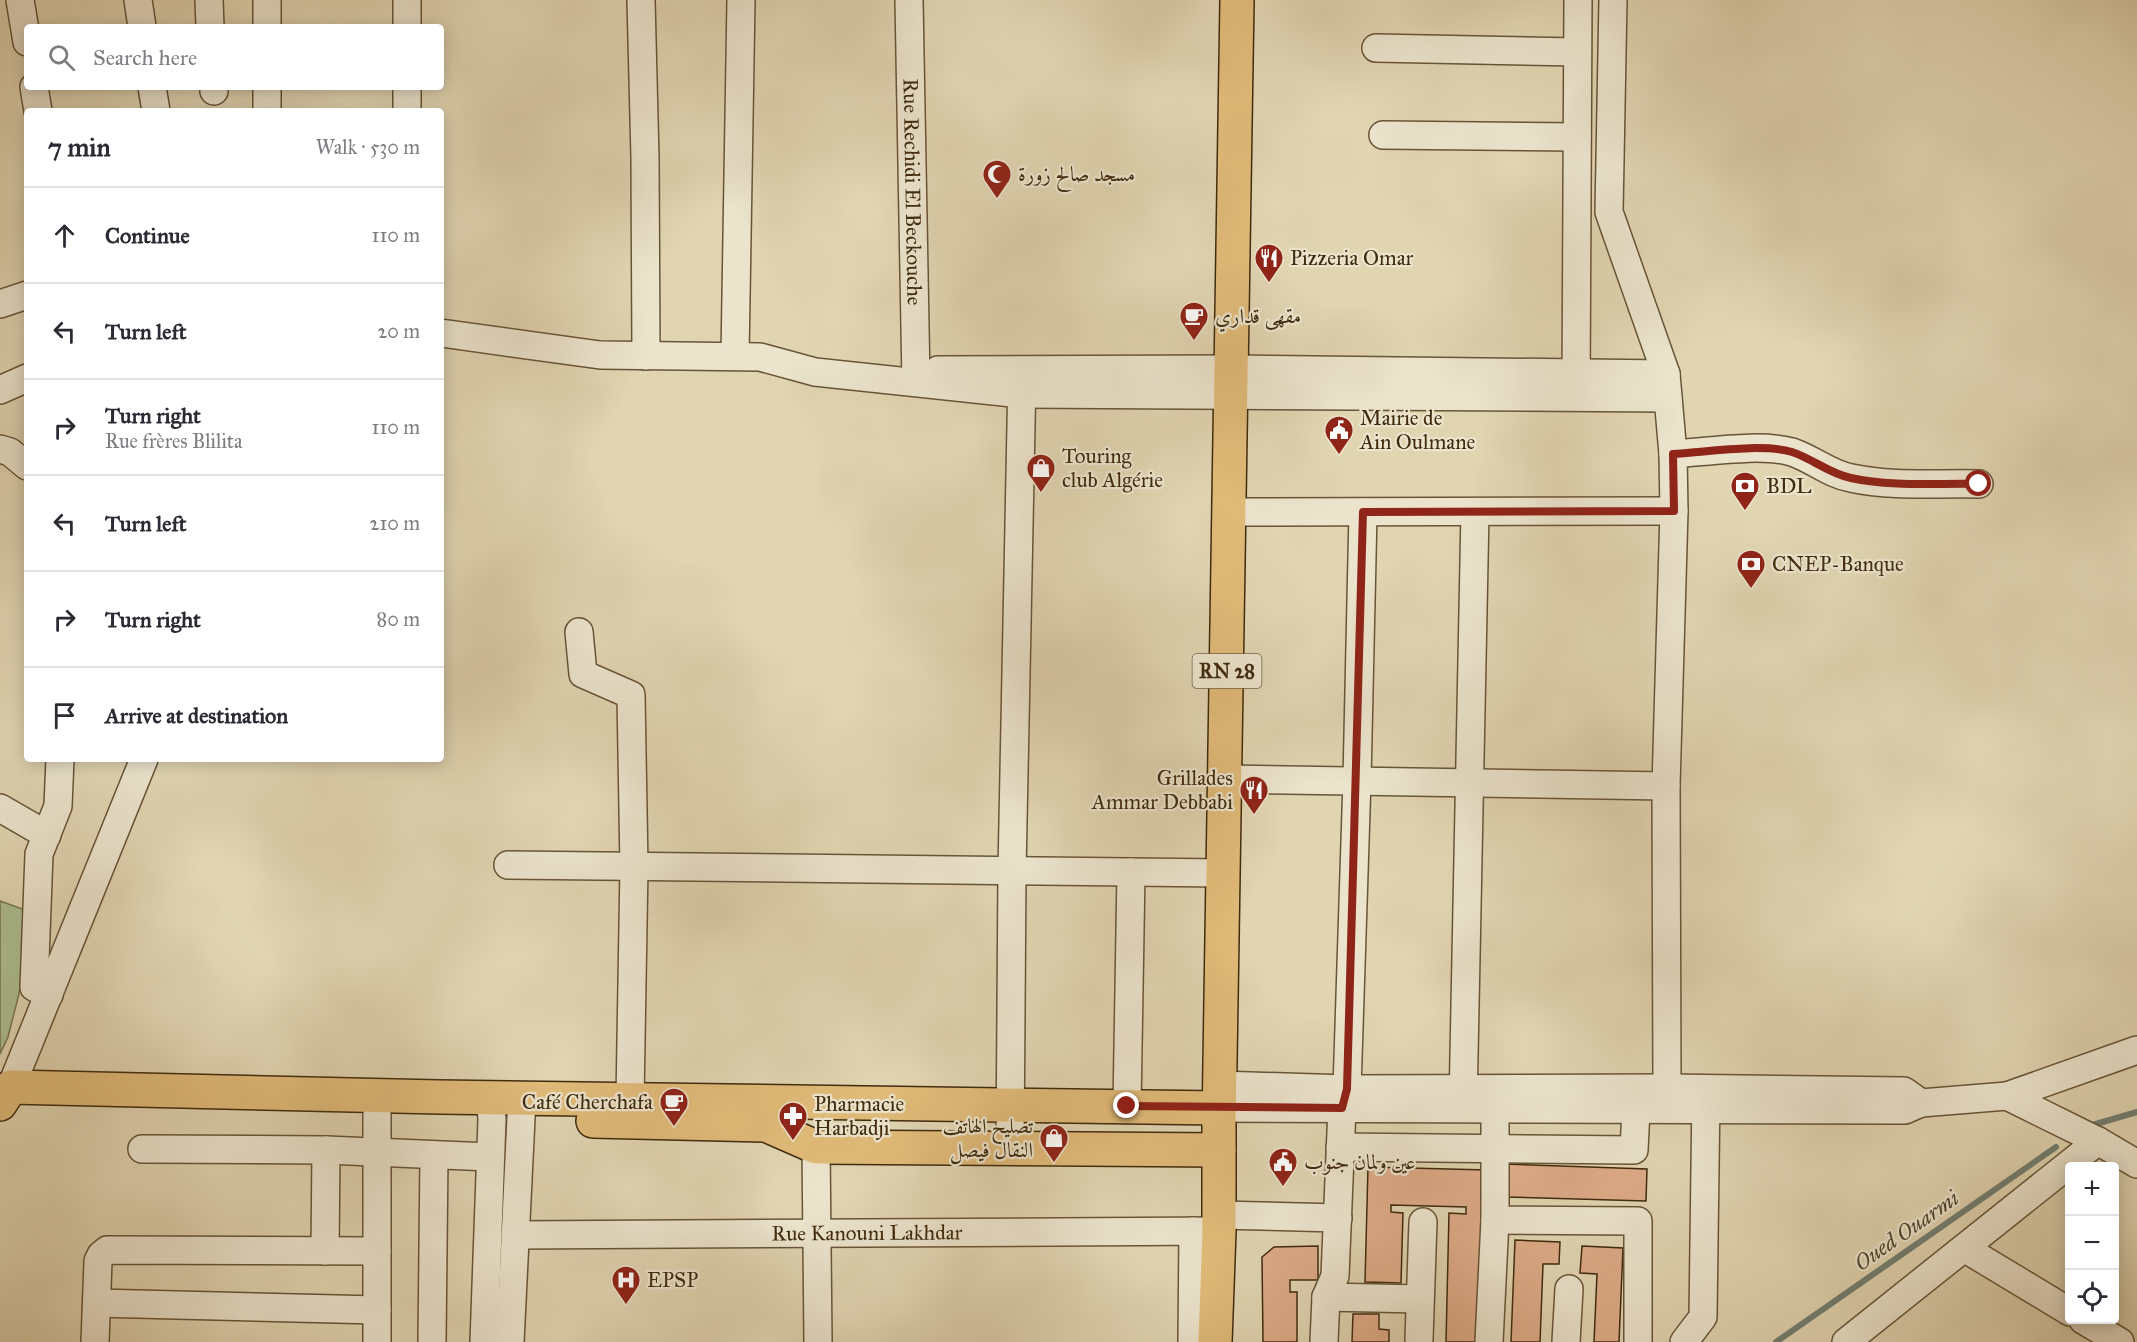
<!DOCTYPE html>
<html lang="en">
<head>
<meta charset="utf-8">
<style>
  :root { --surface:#fff; --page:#f2f2f3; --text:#2b2b33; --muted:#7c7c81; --line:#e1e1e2 }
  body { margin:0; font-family:"IM FELL Great Primer",Amiri,serif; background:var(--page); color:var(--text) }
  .controls { position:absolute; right:18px; bottom:18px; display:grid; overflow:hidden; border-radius:6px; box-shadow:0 3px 15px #0003 }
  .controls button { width:54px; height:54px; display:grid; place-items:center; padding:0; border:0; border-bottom:2px solid var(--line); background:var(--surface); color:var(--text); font:30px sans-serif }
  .stop { position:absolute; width:18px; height:18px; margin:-14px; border:4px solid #8f2418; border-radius:50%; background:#fff }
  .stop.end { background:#8f2418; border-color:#fff; box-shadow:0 2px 6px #0008 }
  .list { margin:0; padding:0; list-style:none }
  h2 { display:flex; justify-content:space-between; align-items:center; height:78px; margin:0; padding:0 24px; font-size:26px }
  h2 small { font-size:20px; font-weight:400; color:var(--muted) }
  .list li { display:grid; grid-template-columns:39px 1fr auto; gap:18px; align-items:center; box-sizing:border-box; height:96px; padding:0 24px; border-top:2px solid var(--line) }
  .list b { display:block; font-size:22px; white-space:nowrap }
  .list p { margin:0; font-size:20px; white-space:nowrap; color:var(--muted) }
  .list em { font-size:20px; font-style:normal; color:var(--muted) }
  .icon { flex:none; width:33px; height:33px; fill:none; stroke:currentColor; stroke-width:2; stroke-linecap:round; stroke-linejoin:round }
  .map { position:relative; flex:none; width:2137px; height:1342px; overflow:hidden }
  .search { position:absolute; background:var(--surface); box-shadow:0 3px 15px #0003; left:24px; top:24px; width:420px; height:66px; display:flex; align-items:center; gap:15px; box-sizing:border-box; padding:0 21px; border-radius:6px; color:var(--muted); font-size:22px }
  .panel { position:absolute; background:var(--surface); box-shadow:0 3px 15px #0003; left:24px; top:108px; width:420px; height:654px; border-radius:6px }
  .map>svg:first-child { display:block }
  .green { fill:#acbe91; stroke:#767450; stroke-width:1.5 }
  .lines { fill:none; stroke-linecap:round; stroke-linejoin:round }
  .stream { stroke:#737f72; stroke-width:6 }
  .building { fill:#ddaa87; stroke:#3f2b0e; stroke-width:1.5 }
  .minor-casing { stroke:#675537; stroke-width:30 }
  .major-casing { stroke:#3f2b0e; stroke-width:36 }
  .minor { stroke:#ebe3cc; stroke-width:27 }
  .major { stroke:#e0ba78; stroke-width:33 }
  .route { stroke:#8f2418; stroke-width:8 }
  .labels { text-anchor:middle; stroke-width:4.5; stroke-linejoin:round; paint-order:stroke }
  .shield { fill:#ebe3cc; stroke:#736247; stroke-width:1.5 }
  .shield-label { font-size:20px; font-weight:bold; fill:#3f2b0e }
  .poi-label { font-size:21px; fill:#3f2b0e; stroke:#ebe3cc; text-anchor:start }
  .street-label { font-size:21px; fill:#3f2b0e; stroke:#ebe3cc }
  .water-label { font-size:22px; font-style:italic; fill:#50472f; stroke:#ebe3cc }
</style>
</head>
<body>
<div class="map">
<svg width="2137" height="1342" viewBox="0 0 2137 1342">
  <rect width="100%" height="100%" fill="#e0d4b1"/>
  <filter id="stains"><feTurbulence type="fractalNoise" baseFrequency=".00333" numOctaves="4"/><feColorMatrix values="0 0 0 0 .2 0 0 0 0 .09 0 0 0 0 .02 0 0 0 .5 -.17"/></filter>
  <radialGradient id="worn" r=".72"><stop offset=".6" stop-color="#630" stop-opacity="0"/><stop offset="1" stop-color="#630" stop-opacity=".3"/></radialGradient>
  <path class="green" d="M0 901 39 915 8 1037 0 1054Z"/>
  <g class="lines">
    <g class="stream">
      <path d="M2089 1126 2137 1112"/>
      <path d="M1776 1342 2056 1147"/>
    </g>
  </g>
  <g class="building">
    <path d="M1505 1164 1647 1169 1646 1201 1504 1197Z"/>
    <path d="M1368 1167 1488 1170 1484 1342H1446L1449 1213 1466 1214V1207L1391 1205V1212L1403 1213 1401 1283 1365 1282Z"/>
    <path d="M1515 1240 1560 1242 1559 1264H1543L1540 1342H1511Z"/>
    <path d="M1318 1246V1280H1290V1292H1297V1342H1263L1262 1257 1274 1247Z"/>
    <path d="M1582 1246 1623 1248 1619 1342H1594L1597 1274 1580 1273Z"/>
    <path d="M1353 1314H1379V1329L1389 1330V1342H1352Z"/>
  </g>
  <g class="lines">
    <g class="minor-casing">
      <g id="minor">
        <path d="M20 0 27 42"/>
        <path d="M138 0 142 27"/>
        <path d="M209 0 210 27"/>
        <path d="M641 0 645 158 646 356"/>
        <path id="s1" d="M909 0 916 382"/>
        <path d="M1613 0 1609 212 1666 374 1673 454 1674 511 1666 786 1667 1088"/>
        <path d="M267 27V0"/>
        <path d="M407 27V0"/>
        <path d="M1376 48 1577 52"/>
        <path d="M34 87 38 111"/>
        <path d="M152 87 156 111"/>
        <path d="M214 87V91"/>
        <path d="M267 111V87"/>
        <path d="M407 111V87"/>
        <path d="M1383 135 1577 137"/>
        <path d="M0 304 27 295"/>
        <path d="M441 333 600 355 760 357 815 372 1021 394 1668 398"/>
        <path d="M735 356 741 0"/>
        <path d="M938 370 1232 369 1666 374"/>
        <path d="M1576 389 1578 0"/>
        <path d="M0 390 27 378"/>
        <path d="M0 449 10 452 27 466"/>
        <path d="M1673 454C1707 452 1761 443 1792 452 1813 459 1829 474 1851 478 1892 487 1937 483 1979 484"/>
        <path d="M1230 512 1674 511"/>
        <path d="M579 632 583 674 631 695 634 867 630 1099"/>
        <path d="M1225 779 1666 786"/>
        <path d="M0 808 47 835"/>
        <path d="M508 865 1223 873"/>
        <path d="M49 995 34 987 39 854 58 806 60 759"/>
        <path d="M1220 1085 1347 1089 1667 1088 1904 1091 1921 1103 2007 1096 2098 1141 2137 1164"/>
        <path d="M11 1087 144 759"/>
        <path d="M1495 1092V1220L1638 1221V1342"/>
        <path d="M2007 1096 2137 1050"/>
        <path d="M1463 1105 1475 512"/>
        <path d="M1127 1106 1131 872"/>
        <path d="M1219 1108 1905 1110 1921 1103"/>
        <path d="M816 1147 818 1342"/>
        <path d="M1340 1147 1634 1150 1636 1110"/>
        <path d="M1010 1148 1012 871 1022 376"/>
        <path d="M142 1149 326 1150 490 1157"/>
        <path d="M1219 1215 1338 1218"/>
        <path id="s2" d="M515 1235 1219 1231"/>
        <path d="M1964 1248 2070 1312"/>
        <path d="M325 1251 326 1150"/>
        <path d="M1326 1297 1419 1299"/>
        <path d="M97 1303 377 1310"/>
        <path d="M2083 1320 2120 1342"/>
        <path d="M1419 1339 1423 1222"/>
        <path d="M95 1342 98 1261 101 1255 107 1250 377 1251"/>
        <path d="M377 1342V1095"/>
        <path d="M432 1342 434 1155"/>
        <path d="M484 1342 492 1119 490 1097"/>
        <path d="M510 1342 522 1098"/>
        <path d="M1192 1342 1193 1231"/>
        <path d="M1324 1342 1326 1297 1335 1276 1342 1108 1347 1089 1357 780 1363 512"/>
        <path d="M1489 1342 1495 1220"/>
        <path d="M1566 1342 1569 1289"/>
        <path d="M1684 1342 1703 1317 1706 1093"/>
        <path d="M1846 1342 2098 1141"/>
      </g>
    </g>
    <g class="major-casing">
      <g id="major">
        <path d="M0 1104 11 1087 439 1097 1219 1108"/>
        <path d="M593 1121 766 1125 816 1147 1219 1150"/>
        <path d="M1215 1342 1219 1231V1124L1237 0"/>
      </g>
    </g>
    <use href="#minor" class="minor"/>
    <use href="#major" class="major"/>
  </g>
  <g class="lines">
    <path class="route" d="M1127 1106 1342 1108 1347 1089 1363 512 1674 511 1673 454C1707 452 1761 443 1792 452 1813 459 1830 474 1851 478 1892 487 1937 483 1979 484"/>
  </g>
  <defs>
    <g id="mosque-pin" transform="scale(1.5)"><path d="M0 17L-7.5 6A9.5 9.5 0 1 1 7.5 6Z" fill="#8f2418" stroke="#ebe3cc"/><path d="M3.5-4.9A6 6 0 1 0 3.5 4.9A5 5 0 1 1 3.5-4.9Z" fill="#fff"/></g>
    <g id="restaurant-pin" transform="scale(1.5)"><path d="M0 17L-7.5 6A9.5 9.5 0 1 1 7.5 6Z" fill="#8f2418" stroke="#ebe3cc"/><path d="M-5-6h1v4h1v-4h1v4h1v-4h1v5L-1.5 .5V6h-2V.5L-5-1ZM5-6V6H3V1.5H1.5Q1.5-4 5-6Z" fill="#fff"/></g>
    <g id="cafe-pin" transform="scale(1.5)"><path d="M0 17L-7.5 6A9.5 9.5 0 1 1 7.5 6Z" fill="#8f2418" stroke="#ebe3cc"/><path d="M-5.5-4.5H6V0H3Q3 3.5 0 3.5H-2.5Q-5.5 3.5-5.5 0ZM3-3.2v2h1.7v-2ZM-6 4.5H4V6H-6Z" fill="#fff"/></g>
    <g id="civic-pin" transform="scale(1.5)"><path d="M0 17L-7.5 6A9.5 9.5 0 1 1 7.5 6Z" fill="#8f2418" stroke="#ebe3cc"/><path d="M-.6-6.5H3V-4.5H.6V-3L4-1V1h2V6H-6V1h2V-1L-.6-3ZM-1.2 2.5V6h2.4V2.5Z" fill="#fff"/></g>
    <g id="shop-pin" transform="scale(1.5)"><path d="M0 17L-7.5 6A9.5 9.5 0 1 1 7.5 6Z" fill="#8f2418" stroke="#ebe3cc"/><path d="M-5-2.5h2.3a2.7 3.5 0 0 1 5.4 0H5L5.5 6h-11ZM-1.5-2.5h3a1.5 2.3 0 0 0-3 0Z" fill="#fff"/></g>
    <g id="bank-pin" transform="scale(1.5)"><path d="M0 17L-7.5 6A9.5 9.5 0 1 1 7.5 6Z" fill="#8f2418" stroke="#ebe3cc"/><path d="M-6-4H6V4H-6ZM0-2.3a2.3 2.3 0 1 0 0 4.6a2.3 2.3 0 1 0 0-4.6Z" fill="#fff"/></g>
    <g id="pharmacy-pin" transform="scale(1.5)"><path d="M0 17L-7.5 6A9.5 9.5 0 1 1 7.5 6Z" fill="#8f2418" stroke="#ebe3cc"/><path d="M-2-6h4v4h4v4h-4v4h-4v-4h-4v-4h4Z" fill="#fff"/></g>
    <g id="hospital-pin" transform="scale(1.5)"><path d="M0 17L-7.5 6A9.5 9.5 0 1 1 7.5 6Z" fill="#8f2418" stroke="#ebe3cc"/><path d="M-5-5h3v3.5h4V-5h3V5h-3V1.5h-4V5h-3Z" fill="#fff"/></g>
  </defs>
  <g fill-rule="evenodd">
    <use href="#mosque-pin" x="997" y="174"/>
    <use href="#restaurant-pin" x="1269" y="258"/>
    <use href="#cafe-pin" x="1194" y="316"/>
    <use href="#civic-pin" x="1339" y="430"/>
    <use href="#shop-pin" x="1041" y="468"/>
    <use href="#bank-pin" x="1745" y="486"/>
    <use href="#bank-pin" x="1751" y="564"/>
    <use href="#restaurant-pin" x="1254" y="790"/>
    <use href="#cafe-pin" x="674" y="1102"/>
    <use href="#pharmacy-pin" x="793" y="1116"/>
    <use href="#shop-pin" x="1054" y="1138"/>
    <use href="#civic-pin" x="1283" y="1162"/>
    <use href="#hospital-pin" x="626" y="1280"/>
  </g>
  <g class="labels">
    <rect class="shield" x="1192.5" y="654" width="69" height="34" rx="4.5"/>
    <g class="shield-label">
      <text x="1227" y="678">RN 28</text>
    </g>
    <g class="poi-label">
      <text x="1018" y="181">مسجد صالح زورة</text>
      <text x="1290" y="265">Pizzeria Omar</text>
      <text x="1215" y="323">مقهى قداري</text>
      <text x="1360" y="425">Mairie de<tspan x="1360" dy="24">Ain Oulmane</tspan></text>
      <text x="1062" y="463">Touring<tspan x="1062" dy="24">club Algérie</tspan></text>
      <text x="1766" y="493">BDL</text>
      <text x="1772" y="571">CNEP-Banque</text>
      <text x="1233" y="785" text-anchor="end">Grillades<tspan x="1233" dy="24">Ammar Debbabi</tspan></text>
      <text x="653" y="1109" text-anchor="end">Café Cherchafa</text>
      <text x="814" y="1111">Pharmacie<tspan x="814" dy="24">Harbadji</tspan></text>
      <text x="1033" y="1133" text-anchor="end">تصليح الهاتف<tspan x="1033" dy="24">النقال فيصل</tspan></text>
      <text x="1304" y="1169">عين ولمان جنوب</text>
      <text x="647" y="1287">EPSP</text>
    </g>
    <g class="street-label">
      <text dy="7" stroke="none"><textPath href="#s1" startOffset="192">Rue Rechidi El Beckouche</textPath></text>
      <text dy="7" stroke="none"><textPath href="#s2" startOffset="352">Rue Kanouni Lakhdar</textPath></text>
    </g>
    <g class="water-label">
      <text transform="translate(1906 1230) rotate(-35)" y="8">Oued Ouarmi</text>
    </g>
  </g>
  <rect width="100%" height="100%" filter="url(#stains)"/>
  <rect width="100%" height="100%" fill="url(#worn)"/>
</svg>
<div class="controls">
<button>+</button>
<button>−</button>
<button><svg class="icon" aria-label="locate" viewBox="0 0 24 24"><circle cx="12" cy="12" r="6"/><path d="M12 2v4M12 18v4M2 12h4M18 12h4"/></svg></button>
</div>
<div class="stop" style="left:1979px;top:484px"></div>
<div class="stop end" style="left:1127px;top:1106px"></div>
<div class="search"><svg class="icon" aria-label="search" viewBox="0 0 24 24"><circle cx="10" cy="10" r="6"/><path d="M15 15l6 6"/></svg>Search here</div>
<section class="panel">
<h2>7 min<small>Walk · 530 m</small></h2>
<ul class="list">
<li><svg class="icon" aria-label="ahead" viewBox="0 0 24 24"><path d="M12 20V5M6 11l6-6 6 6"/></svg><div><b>Continue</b></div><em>110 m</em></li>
<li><svg class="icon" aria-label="left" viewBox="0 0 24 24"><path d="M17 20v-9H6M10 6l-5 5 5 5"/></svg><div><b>Turn left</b></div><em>20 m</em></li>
<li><svg class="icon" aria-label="right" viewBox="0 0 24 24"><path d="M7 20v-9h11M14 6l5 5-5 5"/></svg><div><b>Turn right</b><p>Rue frères Blilita</p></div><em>110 m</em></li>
<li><svg class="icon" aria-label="left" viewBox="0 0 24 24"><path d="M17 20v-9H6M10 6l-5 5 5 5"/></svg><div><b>Turn left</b></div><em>210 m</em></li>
<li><svg class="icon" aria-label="right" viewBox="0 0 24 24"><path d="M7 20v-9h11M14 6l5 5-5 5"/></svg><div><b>Turn right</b></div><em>80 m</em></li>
<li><svg class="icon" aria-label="arrive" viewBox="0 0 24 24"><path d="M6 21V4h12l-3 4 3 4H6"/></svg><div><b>Arrive at destination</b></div></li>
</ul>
</section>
</div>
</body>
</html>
